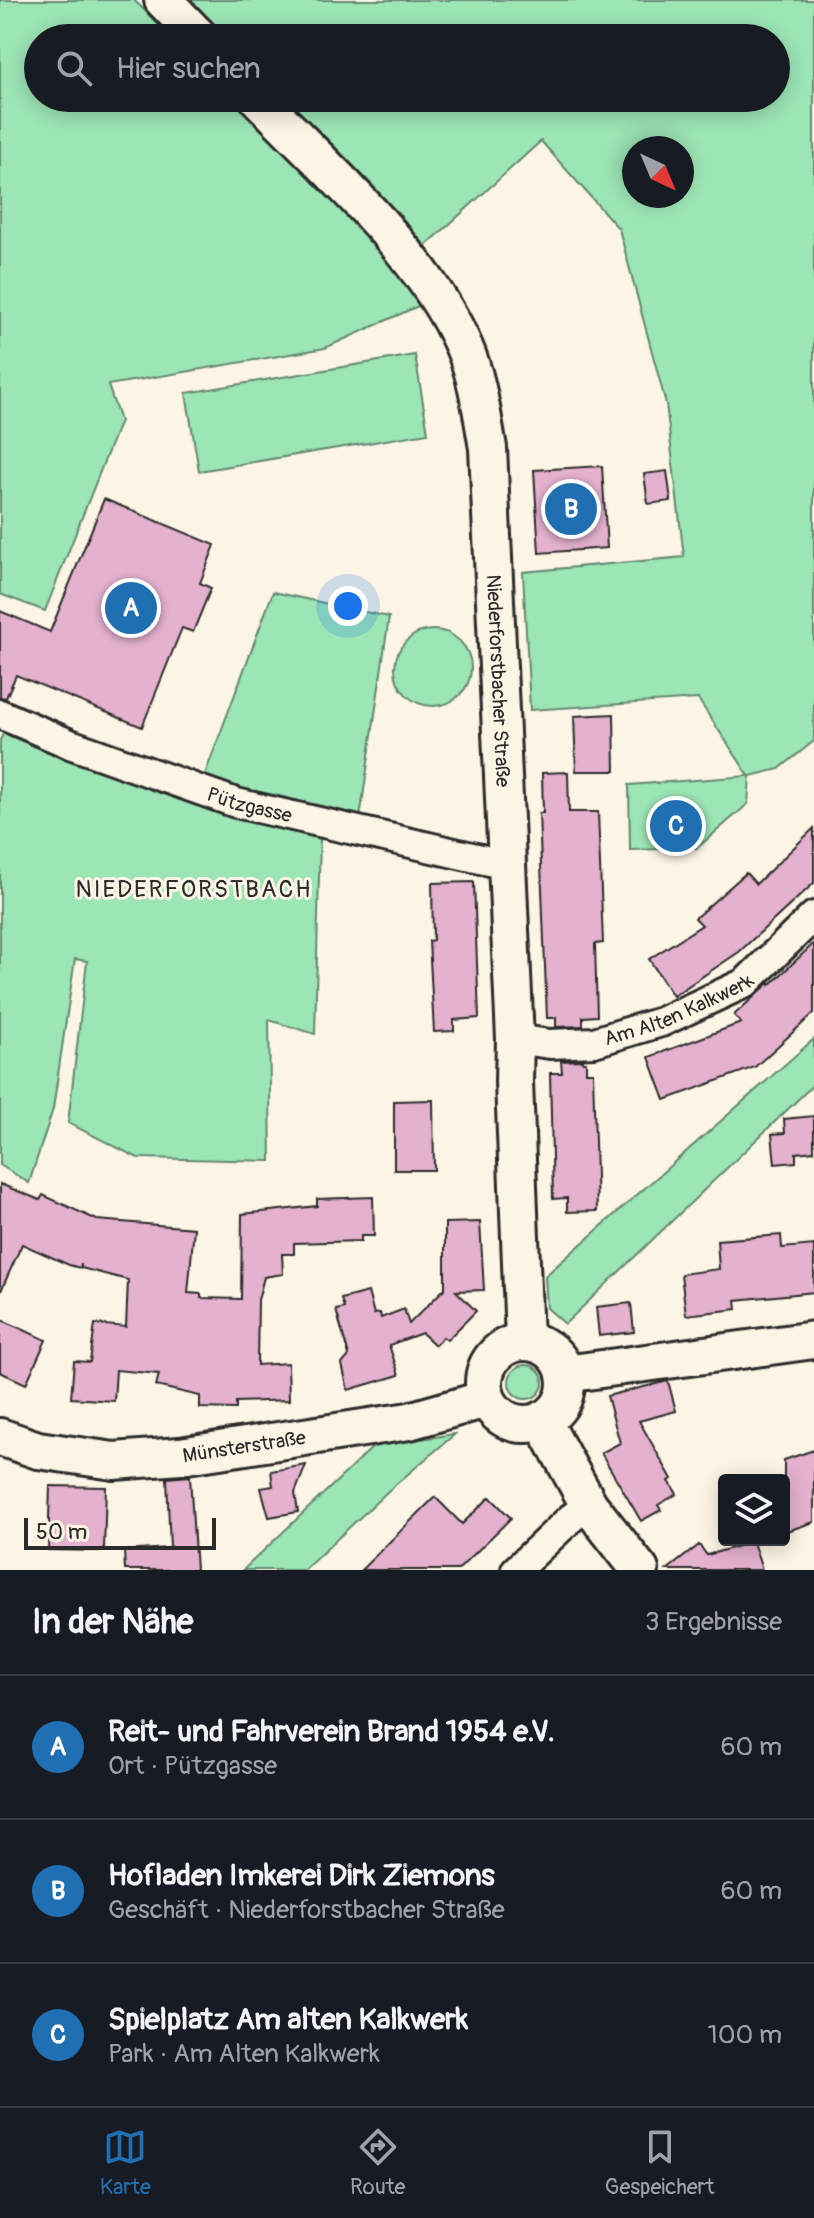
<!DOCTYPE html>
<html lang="de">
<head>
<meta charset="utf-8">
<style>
  :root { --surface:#171b24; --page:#20242c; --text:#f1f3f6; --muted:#9ea1a6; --line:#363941; --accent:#1f6fb2 }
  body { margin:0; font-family:Pangolin,sans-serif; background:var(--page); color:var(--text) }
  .controls { position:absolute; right:24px; bottom:24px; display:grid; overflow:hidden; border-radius:8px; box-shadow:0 4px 20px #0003 }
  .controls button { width:72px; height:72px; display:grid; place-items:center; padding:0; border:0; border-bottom:2px solid var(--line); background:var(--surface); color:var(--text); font:40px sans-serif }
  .compass { position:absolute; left:622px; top:136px; width:72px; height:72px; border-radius:50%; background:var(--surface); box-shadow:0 4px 20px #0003; rotate:136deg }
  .scale { position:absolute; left:24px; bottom:20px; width:192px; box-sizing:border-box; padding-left:8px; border:4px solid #2b2b2b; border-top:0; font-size:22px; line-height:28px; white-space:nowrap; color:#2b2b2b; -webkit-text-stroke:6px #fcf5e5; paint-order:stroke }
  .you { position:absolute; left:348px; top:606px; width:28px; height:28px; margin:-20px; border:6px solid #fff; border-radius:50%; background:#1a73e8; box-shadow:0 0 0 12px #1a73e833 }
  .badge { display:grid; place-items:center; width:52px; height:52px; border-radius:50%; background:var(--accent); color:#fff; font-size:26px; font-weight:700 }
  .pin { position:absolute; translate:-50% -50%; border:4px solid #fff; box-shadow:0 2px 8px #0006 }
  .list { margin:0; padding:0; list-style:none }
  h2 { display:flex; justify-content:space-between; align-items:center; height:104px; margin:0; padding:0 32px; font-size:34px }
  h2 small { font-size:26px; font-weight:400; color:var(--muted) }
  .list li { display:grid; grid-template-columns:52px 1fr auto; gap:24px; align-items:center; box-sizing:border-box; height:144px; padding:0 32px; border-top:2px solid var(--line) }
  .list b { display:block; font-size:30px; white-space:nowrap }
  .list p { margin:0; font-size:26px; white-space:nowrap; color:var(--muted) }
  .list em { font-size:26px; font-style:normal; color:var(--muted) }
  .icon { flex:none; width:44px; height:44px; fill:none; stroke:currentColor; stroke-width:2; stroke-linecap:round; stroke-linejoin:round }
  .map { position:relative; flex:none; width:814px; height:1570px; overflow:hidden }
  .search { position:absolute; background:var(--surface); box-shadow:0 4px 20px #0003; left:24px; right:24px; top:24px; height:88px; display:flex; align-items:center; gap:20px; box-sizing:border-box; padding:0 28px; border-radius:44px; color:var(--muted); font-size:30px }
  .sheet { height:536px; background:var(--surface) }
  nav { display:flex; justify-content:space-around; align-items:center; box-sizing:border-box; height:112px; border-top:2px solid var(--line); background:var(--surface); font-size:22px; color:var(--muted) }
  nav a { display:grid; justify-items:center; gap:4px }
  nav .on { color:var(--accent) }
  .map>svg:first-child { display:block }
  .green { fill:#9ce5b5; stroke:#648870; stroke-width:2; fill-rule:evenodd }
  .building { fill:#e4b1ce; stroke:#2b2b2b; stroke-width:2 }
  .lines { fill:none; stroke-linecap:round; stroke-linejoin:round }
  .minor-casing { stroke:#2b2b2b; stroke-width:34 }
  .tertiary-casing { stroke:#2b2b2b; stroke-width:42 }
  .minor { stroke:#fcf5e5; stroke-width:28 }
  .tertiary { stroke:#fcf5e5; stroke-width:36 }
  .labels { text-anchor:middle; stroke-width:6; stroke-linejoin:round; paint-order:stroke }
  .street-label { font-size:20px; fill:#2b2b2b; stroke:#fcf5e5 }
  .quarter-label { font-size:24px; letter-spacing:2px; fill:#2b2b2b; stroke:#fcf5e5 }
</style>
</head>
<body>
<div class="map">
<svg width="814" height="1570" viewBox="0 0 814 1570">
  <rect width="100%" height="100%" fill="#fcf5e5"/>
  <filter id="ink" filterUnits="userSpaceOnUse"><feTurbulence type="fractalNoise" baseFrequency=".0125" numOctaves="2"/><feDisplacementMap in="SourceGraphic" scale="16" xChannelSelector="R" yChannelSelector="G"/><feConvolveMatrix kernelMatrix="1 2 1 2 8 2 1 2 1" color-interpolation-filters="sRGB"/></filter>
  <g filter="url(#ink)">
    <g class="green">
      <path d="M0 0H134L172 38H38V98H232L402 267 425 303 325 348 108 385 120 421 45 611 0 594Z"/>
      <path d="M182 0H814V741L779 769 750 776 748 804 697 848 630 850 629 785 749 776 698 699 530 710 523 572 684 557 666 404 619 229 541 141 420 251 276 98H776V38H219ZM634 148H682V196H634Z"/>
      <path d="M415 355 428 433 199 471 186 393Z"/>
      <path d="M273 592 389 617 360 818H338L204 777Z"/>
      <circle cx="433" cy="668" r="38"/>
      <path d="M5 730 90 765 320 838 315 1034 269 1020 271 1161 138 1158 68 1123 87 961 75 959 53 1109 29 1183 0 1165V740Z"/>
      <path d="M814 1039V1084L565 1324 547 1308 545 1276Z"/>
      <circle cx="526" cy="1382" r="17"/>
      <path d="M455 1434 388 1491 304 1570H243L374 1446Z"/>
    </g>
    <g class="building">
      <path d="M602 466 607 548 539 553 534 470Z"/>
      <path d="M667 471 671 501 648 504 644 474Z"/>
      <path d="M104 499 215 545 200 583 211 588 193 632 182 628 142 727 16 675 6 698 0 697V611L50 632Z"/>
      <path d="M614 714 615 771H576L574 716Z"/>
      <path d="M568 772 569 812H598L603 943 595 944 597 1016 583 1017V1026L556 1027V1018H547L539 813H543L542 773Z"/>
      <path d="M814 828V883L739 952 673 996 649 959 702 925 695 918 746 873 756 884Z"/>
      <path d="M474 882 479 1018 454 1020V1031L434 1032 429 941 433 940 432 883Z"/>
      <path d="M814 943V1013L755 1067 665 1100 649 1057 741 1023 734 1015 769 983 770 985Z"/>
      <path d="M583 1060V1062H586V1072H593L597 1211 567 1212V1198L553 1199 550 1073H562L561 1061Z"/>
      <path d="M433 1100 434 1170H394V1101Z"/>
      <path d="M814 1116V1151L796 1153V1162L775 1164 772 1134 785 1133 784 1119Z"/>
      <path d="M0 1184 40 1200 43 1195 97 1220 194 1228 188 1293 201 1294V1298L241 1299 242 1214 317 1206V1199L373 1197 374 1236H361V1241L294 1243V1254H282L283 1274 264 1277 258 1300 257 1365 288 1363 289 1400 236 1402V1409L200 1408V1396L156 1386 159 1374 116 1370 114 1401 71 1398 74 1361 90 1362 95 1324 126 1327 128 1280 81 1268V1264L80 1268 69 1265 22 1244 0 1293Z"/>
      <path d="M480 1222 484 1290 456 1291 476 1311 447 1340 443 1337 435 1345 422 1333 389 1345 399 1375 348 1390 342 1364 349 1356 336 1310 344 1308 341 1299 368 1292 374 1314 380 1313 381 1318 404 1309 409 1324 445 1288V1223Z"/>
      <path d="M781 1235 782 1248 814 1245V1292L736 1300 737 1309 686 1315 681 1274 719 1269 717 1240Z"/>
      <path d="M631 1303 634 1332 599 1336 596 1307Z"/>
      <path d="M0 1319 46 1340 26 1384 0 1372Z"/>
      <path d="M668 1381 676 1411 639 1421 672 1479 669 1481 677 1494 658 1505 661 1510 641 1521 601 1453 620 1443 607 1396Z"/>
      <path d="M814 1450V1522L784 1532V1460Z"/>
      <path d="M306 1465 295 1493 298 1512 269 1517 261 1488 273 1486 271 1471Z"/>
      <path d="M190 1476 196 1570H125L124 1551 170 1548 167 1478Z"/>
      <path d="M50 1486 106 1487 104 1551 48 1550Z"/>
      <path d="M435 1497 462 1524 490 1497 511 1518 458 1570H361Z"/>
      <path d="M753 1542 762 1570H667L699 1545 707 1555Z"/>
    </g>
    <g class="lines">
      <g class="minor-casing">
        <g id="minor">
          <path id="s1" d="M0 714 70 744 236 803 507 865"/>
          <path id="s2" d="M515 1039 550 1044 594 1042 661 1022 745 983 814 916"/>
          <path d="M516 1570 571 1518 589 1505"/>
        </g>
      </g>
      <g class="tertiary-casing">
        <g id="tertiary">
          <path d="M163 0 200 38"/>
          <path id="s3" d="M258 98C328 171 423 252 464 347 478 379 482 415 488 448L515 1039 514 1082 524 1341"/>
          <circle cx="525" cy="1383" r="41"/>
          <path d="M565 1374 814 1340"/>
          <path d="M542 1420 589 1505 640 1570"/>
          <path id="s4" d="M0 1437 38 1450 114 1461 180 1456 409 1421 486 1399"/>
        </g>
      </g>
      <use href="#minor" class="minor"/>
      <use href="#tertiary" class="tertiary"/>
    </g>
  </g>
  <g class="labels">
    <g class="street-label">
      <text dy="7" stroke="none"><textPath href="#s3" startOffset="662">Niederforstbacher Straße</textPath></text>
      <text dy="7" stroke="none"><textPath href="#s1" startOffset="266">Pützgasse</textPath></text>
      <text dy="7" stroke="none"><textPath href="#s2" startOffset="170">Am Alten Kalkwerk</textPath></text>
      <text dy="7" stroke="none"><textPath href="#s4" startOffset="248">Münsterstraße</textPath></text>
    </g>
    <g class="quarter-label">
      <text x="194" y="897">NIEDERFORSTBACH</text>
    </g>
  </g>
</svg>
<div class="controls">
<button><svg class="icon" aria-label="layers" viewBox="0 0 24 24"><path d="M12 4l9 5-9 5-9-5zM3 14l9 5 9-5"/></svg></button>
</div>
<svg class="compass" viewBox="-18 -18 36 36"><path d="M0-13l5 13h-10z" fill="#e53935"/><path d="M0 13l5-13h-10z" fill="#9ea1a6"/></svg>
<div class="scale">50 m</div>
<div class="you"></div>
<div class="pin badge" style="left:131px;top:608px">A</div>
<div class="pin badge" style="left:571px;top:509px">B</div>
<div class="pin badge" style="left:676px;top:826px">C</div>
<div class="search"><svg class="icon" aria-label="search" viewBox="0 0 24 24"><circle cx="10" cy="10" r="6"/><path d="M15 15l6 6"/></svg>Hier suchen</div>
</div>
<section class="sheet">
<h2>In der Nähe<small>3 Ergebnisse</small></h2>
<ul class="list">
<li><span class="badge">A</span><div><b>Reit- und Fahrverein Brand 1954 e.V.</b><p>Ort · Pützgasse</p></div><em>60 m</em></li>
<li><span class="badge">B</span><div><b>Hofladen Imkerei Dirk Ziemons</b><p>Geschäft · Niederforstbacher Straße</p></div><em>60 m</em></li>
<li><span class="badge">C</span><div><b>Spielplatz Am alten Kalkwerk</b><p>Park · Am Alten Kalkwerk</p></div><em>100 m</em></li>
</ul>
</section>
<nav>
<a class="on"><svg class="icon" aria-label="map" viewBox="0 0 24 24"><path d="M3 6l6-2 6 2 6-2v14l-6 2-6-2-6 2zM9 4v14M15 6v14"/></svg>Karte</a>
<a><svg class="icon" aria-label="directions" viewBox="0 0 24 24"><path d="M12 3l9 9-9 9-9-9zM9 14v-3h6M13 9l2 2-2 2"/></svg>Route</a>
<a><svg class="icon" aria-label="saved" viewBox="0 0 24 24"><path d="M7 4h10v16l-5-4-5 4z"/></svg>Gespeichert</a>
</nav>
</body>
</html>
